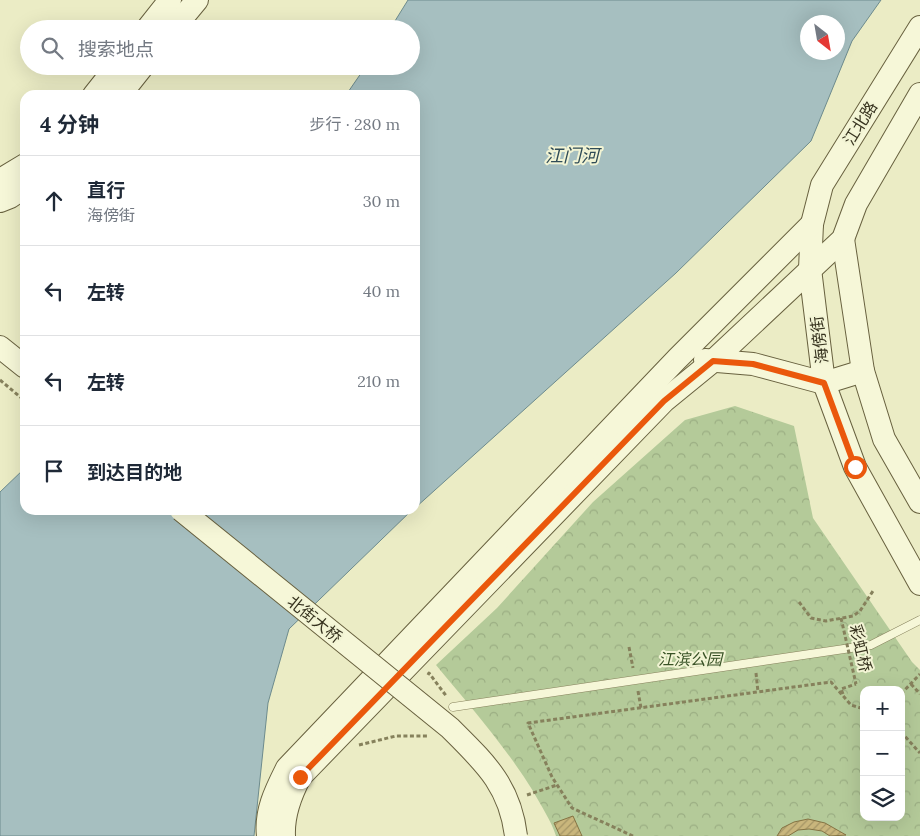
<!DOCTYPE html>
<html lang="zh">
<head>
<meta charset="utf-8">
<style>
  :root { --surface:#fff; --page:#f2f2f3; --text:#1f2937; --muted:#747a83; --line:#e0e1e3 }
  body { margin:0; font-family:Lora,"Noto Sans SC",serif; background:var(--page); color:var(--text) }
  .controls { position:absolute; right:15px; bottom:15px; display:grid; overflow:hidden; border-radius:10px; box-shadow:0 5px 20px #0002 }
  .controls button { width:45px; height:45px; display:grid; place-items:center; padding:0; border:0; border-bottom:1px solid var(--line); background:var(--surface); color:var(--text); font:25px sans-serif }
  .compass { position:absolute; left:800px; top:15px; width:45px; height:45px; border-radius:50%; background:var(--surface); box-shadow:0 5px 20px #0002; rotate:149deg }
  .stop { position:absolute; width:15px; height:15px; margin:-11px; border:4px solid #ea580c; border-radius:50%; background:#fff }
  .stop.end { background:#ea580c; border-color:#fff; box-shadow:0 1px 5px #0008 }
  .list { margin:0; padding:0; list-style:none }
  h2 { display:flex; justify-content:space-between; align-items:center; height:65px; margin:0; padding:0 20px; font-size:21px }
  h2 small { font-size:16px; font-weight:400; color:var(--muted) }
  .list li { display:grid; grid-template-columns:32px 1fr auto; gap:15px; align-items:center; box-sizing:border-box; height:90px; padding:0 20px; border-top:1px solid var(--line) }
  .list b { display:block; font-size:19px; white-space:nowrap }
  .list p { margin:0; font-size:16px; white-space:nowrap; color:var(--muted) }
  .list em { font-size:16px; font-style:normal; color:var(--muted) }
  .icon { flex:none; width:28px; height:28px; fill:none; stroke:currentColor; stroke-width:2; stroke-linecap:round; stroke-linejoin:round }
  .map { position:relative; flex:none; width:920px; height:836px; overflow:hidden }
  .search { position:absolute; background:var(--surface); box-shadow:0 5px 20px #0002; left:20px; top:20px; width:400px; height:55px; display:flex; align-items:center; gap:12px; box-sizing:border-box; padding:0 18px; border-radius:28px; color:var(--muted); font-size:19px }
  .panel { position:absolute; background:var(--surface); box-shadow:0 5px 20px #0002; left:20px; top:90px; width:400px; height:425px; border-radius:15px }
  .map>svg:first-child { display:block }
  .forest { fill:url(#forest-crowns); fill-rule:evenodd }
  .water { fill:#a6bfc0; stroke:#6d8b8d; fill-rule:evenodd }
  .building { fill:url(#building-hatch); stroke:#847343 }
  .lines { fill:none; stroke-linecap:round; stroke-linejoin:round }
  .lane-casing { stroke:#86815c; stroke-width:9 }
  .secondary-casing { stroke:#68613f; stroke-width:24 }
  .path { stroke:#86815c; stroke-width:3; stroke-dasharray:4 2.5; stroke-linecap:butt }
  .lane { stroke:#f6f7d8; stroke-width:8 }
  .secondary { stroke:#f6f7d8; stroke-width:22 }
  .secondary-bridge-casing { stroke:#68613f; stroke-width:24; stroke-linecap:butt }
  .path-bridge { stroke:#86815c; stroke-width:3; stroke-dasharray:4 2.5; stroke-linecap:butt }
  .secondary-bridge { stroke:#f6f7d8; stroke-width:22 }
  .route { stroke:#ea580c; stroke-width:6 }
  .labels { text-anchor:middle; stroke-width:4; stroke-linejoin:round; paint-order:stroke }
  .street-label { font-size:16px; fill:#37331f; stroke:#f2f4d4 }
  .park-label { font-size:16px; font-style:italic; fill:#395226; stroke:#f2f4d4 }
  .water-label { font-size:18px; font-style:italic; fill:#2f4b56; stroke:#f2f4d4 }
</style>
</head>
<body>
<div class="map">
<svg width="920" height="836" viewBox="0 0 920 836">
  <defs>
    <pattern id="forest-crowns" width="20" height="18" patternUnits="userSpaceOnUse" patternTransform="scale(1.25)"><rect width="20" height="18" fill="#b4ca99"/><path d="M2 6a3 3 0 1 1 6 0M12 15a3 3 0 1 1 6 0" fill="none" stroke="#9bae83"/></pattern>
    <pattern id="building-hatch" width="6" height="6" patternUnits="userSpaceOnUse" patternTransform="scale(1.25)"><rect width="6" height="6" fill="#c9b67c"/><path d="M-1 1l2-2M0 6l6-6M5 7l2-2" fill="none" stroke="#a49565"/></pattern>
  </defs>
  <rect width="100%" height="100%" fill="#ebecc5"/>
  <path class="forest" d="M735 406 794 426 813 518 912 662 920 670V836H556C551 820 541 806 533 791 505 746 470 706 436 665L497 608 593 502 685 420ZM864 690H901V817H864Z"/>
  <g class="water">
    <path d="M408 0H881L852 41 811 141 676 273 415 508V95H346L366 66H411V29H390ZM808 22H838V52H808Z"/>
    <path d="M25 468V510H412L289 629 268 703 254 836H0V492Z"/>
  </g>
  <g class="building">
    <path d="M573 816 582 836H560L554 823Z"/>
    <path d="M808 819 825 823 846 835 830 836 822 831 809 829 798 830 788 836H777L782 828 794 822Z"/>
  </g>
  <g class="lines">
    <g class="lane-casing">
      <path id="lane" d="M453 707 871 645 920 620"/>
    </g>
    <g class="secondary-casing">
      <g id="secondary">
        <path d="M920 27 822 185 812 224 810 269 824 383 855 467 920 584"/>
        <path d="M147 29 170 0"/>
        <path d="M173 29 197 0"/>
        <path d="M94 95 117 66"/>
        <path d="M120 95 143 66"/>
        <path d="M0 180 25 165"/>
        <path d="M0 201 10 197 25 187"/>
        <path d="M843 239 863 371 884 439 920 502"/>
        <path d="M0 347 25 367"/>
        <path d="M705 360 753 364 824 383 863 371"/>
        <path d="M268 836C265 811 276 790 287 768L677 359 812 224"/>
        <path d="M284 836C283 815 290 796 300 777L664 401 713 361 843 239 856 204 920 94"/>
      </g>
    </g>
    <g class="path">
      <path d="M0 380 25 401"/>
      <path d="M799 602 811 618 826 621 853 616 860 611 873 591"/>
      <path d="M629 647 633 668"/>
      <path d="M756 673 758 692"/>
      <path d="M428 675 429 673 447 697"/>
      <path d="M911 684 920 694"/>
      <path d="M638 691 641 708"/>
      <path d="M843 694 841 689 856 684"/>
      <path d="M901 694 920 674"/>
      <path d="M901 732 920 753"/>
      <path d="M359 745 396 736H427"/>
      <path d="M527 795 557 785"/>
      <path d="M633 836 572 808 552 777 528 723 831 682 851 705 864 709"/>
    </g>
    <use href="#lane" class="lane"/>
    <use href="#secondary" class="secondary"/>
    <g class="secondary-bridge-casing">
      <path id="secondary-bridge" d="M181 510 450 728C484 762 510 785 516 836"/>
    </g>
    <path class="path-bridge" d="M841 618 856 684"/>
    <use href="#secondary-bridge" class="secondary-bridge"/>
  </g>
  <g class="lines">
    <path class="route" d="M300 777 664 401 713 361 753 364 824 383 855 467"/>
  </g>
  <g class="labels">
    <g class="street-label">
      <text transform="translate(860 123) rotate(-58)" y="6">江北路</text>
      <text transform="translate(819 340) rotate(-97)" y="6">海傍街</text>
      <text transform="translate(315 619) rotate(39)" y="6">北街大桥</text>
      <text transform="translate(861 648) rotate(77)" y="6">彩虹桥</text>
    </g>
    <g class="park-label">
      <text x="690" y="665">江滨公园</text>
    </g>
    <g class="water-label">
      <text x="572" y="162">江门河</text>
    </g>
  </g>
</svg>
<div class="controls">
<button>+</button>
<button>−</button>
<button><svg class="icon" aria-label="layers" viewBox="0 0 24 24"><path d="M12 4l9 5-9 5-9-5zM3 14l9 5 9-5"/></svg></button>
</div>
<svg class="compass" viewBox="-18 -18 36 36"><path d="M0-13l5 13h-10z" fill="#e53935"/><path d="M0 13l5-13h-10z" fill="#747a83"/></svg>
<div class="stop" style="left:855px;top:467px"></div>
<div class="stop end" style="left:300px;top:777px"></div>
<div class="search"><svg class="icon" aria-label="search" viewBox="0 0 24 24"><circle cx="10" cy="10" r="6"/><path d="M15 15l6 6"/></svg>搜索地点</div>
<section class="panel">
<h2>4 分钟<small>步行 · 280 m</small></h2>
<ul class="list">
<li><svg class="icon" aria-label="ahead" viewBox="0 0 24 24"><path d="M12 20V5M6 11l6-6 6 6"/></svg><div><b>直行</b><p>海傍街</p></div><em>30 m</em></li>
<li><svg class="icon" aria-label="left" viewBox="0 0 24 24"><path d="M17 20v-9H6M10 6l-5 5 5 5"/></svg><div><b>左转</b></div><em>40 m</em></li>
<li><svg class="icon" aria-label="left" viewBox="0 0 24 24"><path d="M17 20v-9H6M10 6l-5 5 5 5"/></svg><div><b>左转</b></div><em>210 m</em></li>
<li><svg class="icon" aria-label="arrive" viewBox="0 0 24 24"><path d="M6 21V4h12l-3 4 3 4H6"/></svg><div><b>到达目的地</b></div></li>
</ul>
</section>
</div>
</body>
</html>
